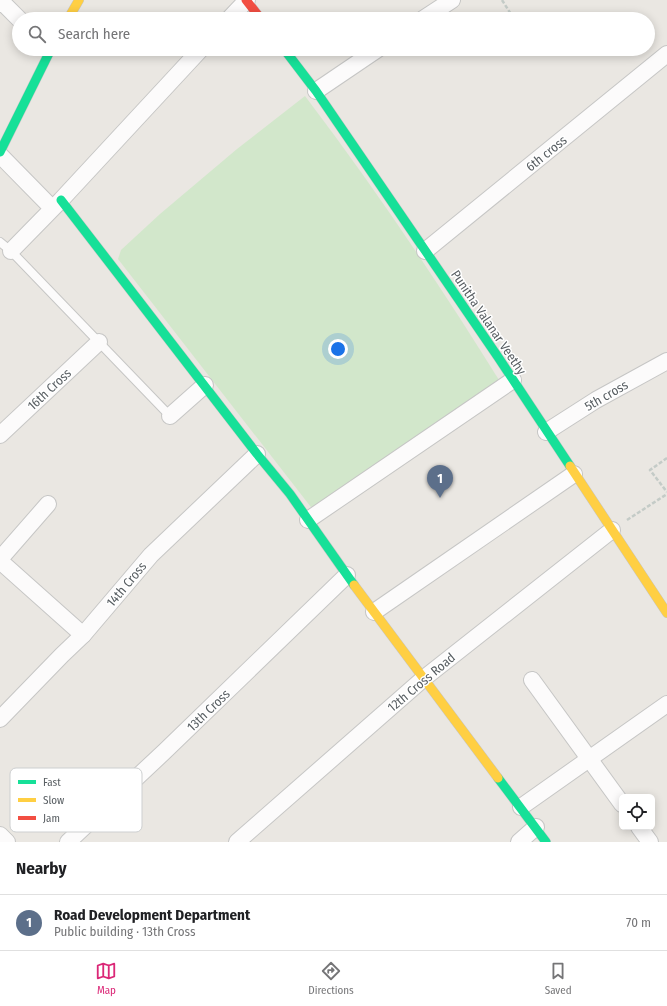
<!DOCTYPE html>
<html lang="en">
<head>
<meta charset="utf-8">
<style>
  :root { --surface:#fff; --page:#f6f6f6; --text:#202124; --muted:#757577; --line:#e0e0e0; --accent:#db2777 }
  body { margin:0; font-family:"Fira Sans Condensed",sans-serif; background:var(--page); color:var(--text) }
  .controls { position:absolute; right:12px; bottom:12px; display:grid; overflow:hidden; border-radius:6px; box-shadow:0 2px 10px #0003 }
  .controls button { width:36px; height:36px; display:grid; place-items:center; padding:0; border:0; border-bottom:1px solid var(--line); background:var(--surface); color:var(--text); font:20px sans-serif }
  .you { position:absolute; left:338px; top:349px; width:14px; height:14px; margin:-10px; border:3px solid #fff; border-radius:50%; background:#1a73e8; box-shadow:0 0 0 6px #1a73e833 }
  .badge { display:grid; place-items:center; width:26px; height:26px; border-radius:50%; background:var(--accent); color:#fff; font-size:13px; font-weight:700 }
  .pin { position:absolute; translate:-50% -33px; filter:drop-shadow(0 1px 2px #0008) }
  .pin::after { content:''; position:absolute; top:21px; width:14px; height:12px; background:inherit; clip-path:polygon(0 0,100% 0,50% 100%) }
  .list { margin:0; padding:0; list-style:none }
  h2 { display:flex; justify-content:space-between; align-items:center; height:52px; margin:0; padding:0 16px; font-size:17px }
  h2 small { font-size:13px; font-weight:400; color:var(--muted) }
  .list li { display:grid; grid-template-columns:26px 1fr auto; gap:12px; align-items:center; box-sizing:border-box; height:56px; padding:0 16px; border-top:1px solid var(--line) }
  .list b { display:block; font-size:15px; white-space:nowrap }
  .list p { margin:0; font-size:13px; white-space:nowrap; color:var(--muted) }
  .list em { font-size:13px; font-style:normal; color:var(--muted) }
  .icon { flex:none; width:22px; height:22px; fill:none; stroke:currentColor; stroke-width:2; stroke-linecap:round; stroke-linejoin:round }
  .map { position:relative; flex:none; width:667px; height:842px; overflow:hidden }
  .search { position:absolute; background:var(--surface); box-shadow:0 2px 10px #0003; left:12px; right:12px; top:12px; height:44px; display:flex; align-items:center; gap:10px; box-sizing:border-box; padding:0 14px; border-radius:22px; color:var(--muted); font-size:15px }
  .sheet { height:108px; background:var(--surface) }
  nav { display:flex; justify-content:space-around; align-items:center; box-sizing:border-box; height:56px; border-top:1px solid var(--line); background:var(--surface); font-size:11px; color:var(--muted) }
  nav a { display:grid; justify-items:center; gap:2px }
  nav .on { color:var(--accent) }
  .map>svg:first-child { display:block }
  .green { fill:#d2e7cb }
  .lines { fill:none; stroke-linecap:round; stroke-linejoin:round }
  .lane-casing { stroke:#c6c6c5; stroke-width:10 }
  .street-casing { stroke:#c6c6c5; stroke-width:18 }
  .fast-casing { stroke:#c6c6c5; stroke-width:10 }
  .slow-casing { stroke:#c6c6c5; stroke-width:10 }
  .jam-casing { stroke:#c6c6c5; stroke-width:10 }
  .path { stroke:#c4cbc7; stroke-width:2.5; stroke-dasharray:4 2; stroke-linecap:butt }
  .lane { stroke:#fcfbfb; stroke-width:8 }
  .street { stroke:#fcfbfb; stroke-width:16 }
  .fast { stroke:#16e098; stroke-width:9 }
  .slow { stroke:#ffcf43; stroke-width:9 }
  .jam { stroke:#f24e42; stroke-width:9 }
  .labels { text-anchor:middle; stroke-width:3; stroke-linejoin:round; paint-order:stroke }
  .street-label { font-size:13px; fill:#585e62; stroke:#fff }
  .key { fill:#fff; stroke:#cdcfd0; stroke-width:1 }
  .key-label { font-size:11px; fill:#585e62 }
</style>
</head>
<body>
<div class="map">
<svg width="667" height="842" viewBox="0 0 667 842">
  <rect width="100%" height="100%" fill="#eae7e2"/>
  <path class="green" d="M305 96C374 187 438 282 499 380L490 390 314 511 118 259 121 250 160 214 237 149Z"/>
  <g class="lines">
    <g class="lane-casing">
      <path id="lane" d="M0 242 11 251 170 416"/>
    </g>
    <g class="street-casing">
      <g id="street">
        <path d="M0 0 19 19"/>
        <path d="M229 19 247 0"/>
        <path d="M423 19 452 0"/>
        <path d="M316 91 378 49"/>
        <path d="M0 155 52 208"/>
        <path d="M11 251 61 200 201 49"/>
        <path d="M425 251 667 54"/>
        <path d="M170 416 205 385"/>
        <path d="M546 432 596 400 667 361"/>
        <path d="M0 435 99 342"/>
        <path d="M308 520 513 380"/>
        <path d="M0 559 48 504"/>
        <path d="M0 561 83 635"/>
        <path d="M374 612 574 474"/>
        <path d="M532 680 622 804"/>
        <path d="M0 719 62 655 83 635 151 555 257 454"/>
        <path d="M521 807 667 704"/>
        <path d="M639 827 650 842"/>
        <path d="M0 835 7 842"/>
        <path d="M68 842 165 751 347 575"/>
        <path d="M237 842 423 679 612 530"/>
        <path d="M519 842 536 827"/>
      </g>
    </g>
    <g class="fast-casing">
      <g id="fast">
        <path d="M284 49 316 91 498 357 570 466"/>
        <path d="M0 152 51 49"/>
        <path d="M61 200 257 454 290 494 354 585"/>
        <path d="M498 778 546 842"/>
      </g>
    </g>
    <g class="slow-casing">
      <g id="slow">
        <path d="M68 19 79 0"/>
        <path d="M570 466 667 613"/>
        <path d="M354 585 498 778"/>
      </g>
    </g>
    <g class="jam-casing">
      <path id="jam" d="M246 0 261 19"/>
    </g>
    <g class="path">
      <path d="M502 0 514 19"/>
      <path d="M667 458 650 470 667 492"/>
      <path d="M627 520 667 494"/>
    </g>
    <use href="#lane" class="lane"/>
    <use href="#street" class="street"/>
    <use href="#fast" class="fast"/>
    <use href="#slow" class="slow"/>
    <use href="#jam" class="jam"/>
  </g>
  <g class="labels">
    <g class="street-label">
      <text transform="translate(546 153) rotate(-39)" y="5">6th cross</text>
      <text transform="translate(489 322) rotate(56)" y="5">Punitha Valanar Veethy</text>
      <text transform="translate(49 389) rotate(-43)" y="5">16th Cross</text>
      <text transform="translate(606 395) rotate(-30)" y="5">5th cross</text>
      <text transform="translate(126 584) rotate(-50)" y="5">14th Cross</text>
      <text transform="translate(421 682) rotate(-40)" y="5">12th Cross Road</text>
      <text transform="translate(208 710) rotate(-44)" y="5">13th Cross</text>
    </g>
  </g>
  <rect x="10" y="768" width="132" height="64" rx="6" class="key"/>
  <rect x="18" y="780" width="18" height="4" fill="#16e098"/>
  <rect x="18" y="798" width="18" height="4" fill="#ffcf43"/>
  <rect x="18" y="816" width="18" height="4" fill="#f24e42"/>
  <g class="key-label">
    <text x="43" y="786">Fast</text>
    <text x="43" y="804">Slow</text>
    <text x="43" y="822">Jam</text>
  </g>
</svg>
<div class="controls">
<button><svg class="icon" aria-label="locate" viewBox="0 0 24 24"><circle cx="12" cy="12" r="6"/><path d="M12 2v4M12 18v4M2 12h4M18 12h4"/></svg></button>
</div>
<div class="you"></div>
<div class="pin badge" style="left:440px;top:498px;background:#5c6f8a">1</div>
<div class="search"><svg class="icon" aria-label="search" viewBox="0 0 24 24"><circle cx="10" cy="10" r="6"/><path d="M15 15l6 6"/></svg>Search here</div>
</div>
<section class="sheet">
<h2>Nearby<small></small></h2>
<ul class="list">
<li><span class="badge" style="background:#5c6f8a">1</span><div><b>Road Development Department</b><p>Public building · 13th Cross</p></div><em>70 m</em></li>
</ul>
</section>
<nav>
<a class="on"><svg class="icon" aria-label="map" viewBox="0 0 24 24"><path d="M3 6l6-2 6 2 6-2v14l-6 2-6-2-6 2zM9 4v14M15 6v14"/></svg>Map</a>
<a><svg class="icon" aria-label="directions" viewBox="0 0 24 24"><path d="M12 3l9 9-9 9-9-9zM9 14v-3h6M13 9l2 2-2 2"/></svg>Directions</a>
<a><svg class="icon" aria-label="saved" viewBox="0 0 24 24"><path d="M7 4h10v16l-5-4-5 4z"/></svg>Saved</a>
</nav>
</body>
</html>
